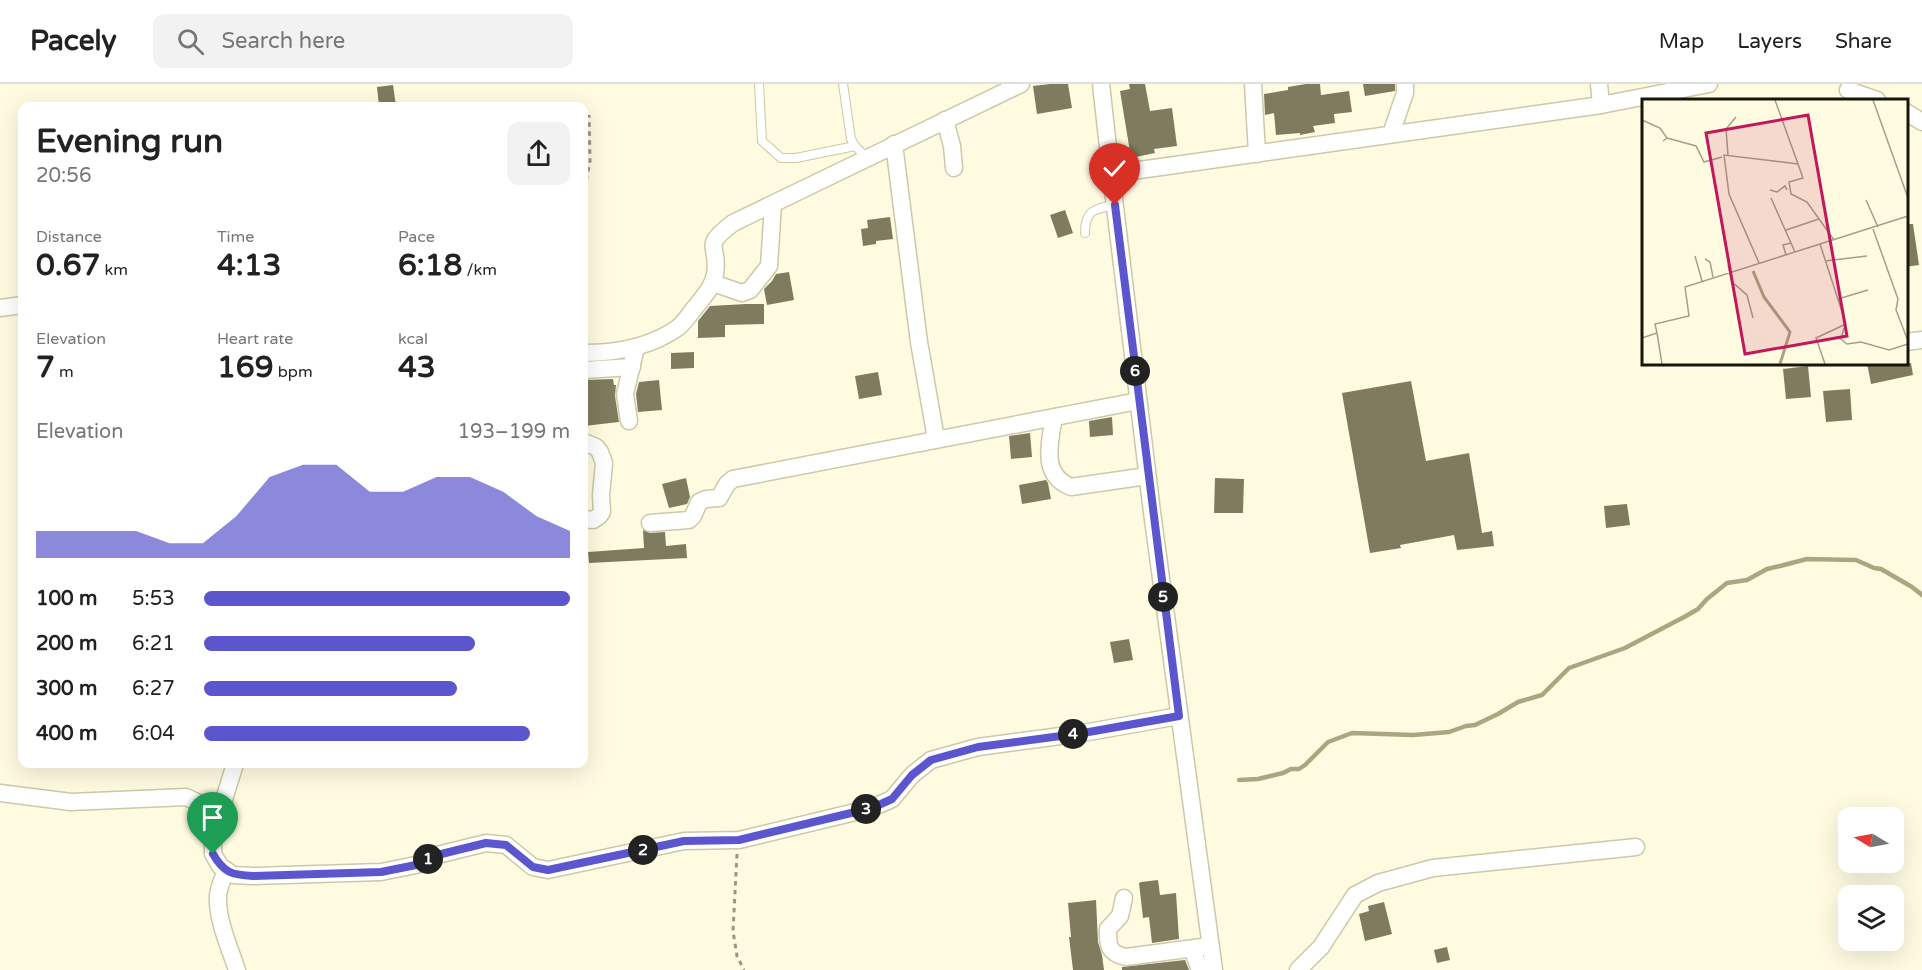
<!DOCTYPE html>
<html lang="en">
<head>
<meta charset="utf-8">
<style>
  body { margin:0; font-family:"Varela Round",sans-serif; background:#f2f2f2; color:#222; height:100vh; display:flex; flex-direction:column; font-size:22px; white-space:nowrap }
  * { box-sizing:border-box; margin:0 }
  p { font-size:20px; color:#767676 }
  .icon { flex:none; width:33px; height:33px; fill:none; stroke:currentColor; stroke-width:2; stroke-linecap:round; stroke-linejoin:round }
  .map { position:relative; flex:1; overflow:hidden }
  .sheet { position:absolute; left:18px; top:18px; width:570px; height:666px; display:flex; flex-direction:column; background:#fff; border-radius:12px; box-shadow:0 6px 24px #0002 }
  .sheet>* { flex:none }
  .needle { width:39px; rotate:280deg }
  .controls { position:absolute; left:1838px; top:723px; display:grid; gap:12px }
  .controls a { display:grid; place-items:center; width:66px; height:66px; border-radius:12px; background:#fff; box-shadow:0 6px 24px #0002; font-size:30px }
  .pin { position:absolute; display:grid; place-items:center; width:51px; height:51px; color:#fff; margin:-62px -26px; border-radius:50% 50% 50% 0; rotate:-45deg; box-shadow:0 0 6px #0007 }
  .pin .icon { rotate:45deg }
  .km { position:absolute; width:30px; height:30px; margin:-15px; border-radius:50%; background:#222; color:#fff; font-size:16px; line-height:30px; text-align:center }
  .round { display:grid; place-items:center; flex:none; width:63px; height:63px; border-radius:12px; background:#f2f2f2 }
  .head { display:flex; align-items:center; justify-content:space-between; height:102px; padding:0 18px }
  h1 { font-size:33px; font-weight:700; line-height:45px }
  .figures { display:grid; grid-template-columns:repeat(3,1fr); gap:9px; height:102px; padding:6px 18px }
  .figures div { display:grid; align-content:center }
  .figures b { font-size:30px; font-weight:700 }
  .figures small { font-size:16px; font-weight:400 }
  .figures p { font-size:16px }
  .chart { height:168px; padding:12px 18px }
  .chart p { display:flex; justify-content:space-between }
  .chart svg { width:100%; height:108px; margin-top:6px; fill:#5c56ce; opacity:.7 }
  ul { padding:0 18px; list-style:none; font-size:20px }
  li { display:grid; grid-template-columns:96px 72px 1fr; align-items:center; height:45px }
  li i { height:15px; border-radius:8px; background:#5c56ce }
  header { display:flex; align-items:center; gap:36px; box-sizing:border-box; height:84px; padding:0 30px; background:#fff; border-bottom:2px solid #e0e0e0 }
  header strong { font-size:28px }
  nav { display:flex; gap:33px; margin-inline-start:auto; font-size:21px }
  .search { width:420px; height:54px; background:#f2f2f2; display:flex; align-items:center; gap:15px; box-sizing:border-box; padding:0 21px; border-radius:12px; color:#767676; font-size:22px }
  .map>svg:first-child { display:block }
  .lines { fill:none; stroke-linecap:round; stroke-linejoin:round }
  .stream { stroke:#aca680; stroke-width:4.5 }
  .building { fill:#7f7b5e }
  .lane-casing { stroke:#ccc8a8; stroke-width:10 }
  .street-casing { stroke:#ccc8a8; stroke-width:19 }
  .path { stroke:#9a9683; stroke-width:3; stroke-dasharray:4.5 4.5; stroke-linecap:butt }
  .lane { stroke:#fff; stroke-width:8 }
  .street { stroke:#fff; stroke-width:16 }
  .route-casing { stroke:#fff; stroke-width:12 }
  .route { stroke:#5c56ce; stroke-width:8 }
  .inset-river { fill:none; stroke:#aca680; stroke-width:3 }
  .inset-road { fill:none; stroke:#a39f8b; stroke-width:1.5 }
  .view { fill:#c2185b; fill-opacity:0.15; stroke:#c2185b; stroke-width:3 }
  .inset-edge { fill:none; stroke:#18160b; stroke-width:3 }
</style>
</head>
<body>
<header>
<strong>Pacely</strong>
<div class="search"><svg class="icon" aria-label="search" viewBox="0 0 24 24"><circle cx="10" cy="10" r="6"/><path d="M15 15l6 6"/></svg>Search here</div>
<nav><a>Map</a><a>Layers</a><a>Share</a></nav>
</header>
<div class="map">
<svg width="1922" height="886" viewBox="0 0 1922 886">
  <rect width="100%" height="100%" fill="#fffbe1"/>
  <g class="lines">
    <path class="stream" d="M 1239,696 L 1258,695 L 1283,689 L 1291,685 L 1299,685 L 1305,681 L 1328,658 L 1352,649 L 1413,651 L 1449,648 L 1466,642 L 1475,641 L 1498,630 L 1518,618 L 1542,611 L 1569,584 L 1625,564 L 1686,532 L 1698,525 L 1707,515 L 1727,499 L 1747,496 L 1767,485 L 1780,482 L 1807,475 L 1856,476 L 1874,484 L 1881,485 L 1912,503 L 1922,511"/>
  </g>
  <g class="building">
    <path d="M 1050,0 L 1068,0 L 1072,24 L 1037,30 L 1033,2 Z"/>
    <path d="M 1129,0 L 1145,0 L 1150,27 L 1172,24 L 1177,62 L 1154,65 L 1155,69 L 1131,74 L 1120,7 L 1130,5 Z"/>
    <path d="M 1306,0 L 1320,0 L 1321,11 L 1349,7 L 1352,28 L 1334,30 L 1335,39 L 1313,42 L 1315,48 L 1300,51 L 1300,49 L 1276,51 L 1274,29 L 1265,31 L 1264,10 L 1288,6 L 1288,3 Z"/>
    <path d="M 1363,0 L 1395,0 L 1395,7 L 1365,12 Z"/>
    <path d="M 393,1 L 396,22 L 379,22 L 377,3 Z"/>
    <path d="M 1065,126 L 1073,149 L 1058,154 L 1050,131 Z"/>
    <path d="M 890,133 L 893,155 L 876,157 L 876,160 L 863,162 L 861,145 L 868,144 L 867,136 Z"/>
    <path d="M 1905,140 L 1913,140 L 1919,181 L 1905,183 Z"/>
    <path d="M 789,188 L 794,216 L 767,221 L 764,205 L 772,197 L 776,190 Z"/>
    <path d="M 746,220 L 764,220 L 764,240 L 725,241 L 725,253 L 698,254 L 698,237 L 710,222 Z"/>
    <path d="M 694,268 L 694,284 L 671,285 L 671,269 Z"/>
    <path d="M 1867,279 L 1911,279 L 1913,291 L 1871,300 Z"/>
    <path d="M 1808,282 L 1811,313 L 1786,315 L 1783,285 Z"/>
    <path d="M 878,288 L 882,311 L 859,315 L 855,292 Z"/>
    <path d="M 613,295 L 614,301 L 616,301 L 615,312 L 619,338 L 584,342 L 584,296 Z"/>
    <path d="M 659,296 L 662,326 L 638,328 L 636,310 L 639,298 Z"/>
    <path d="M 1411,297 L 1426,377 L 1469,369 L 1482,449 L 1492,447 L 1494,462 L 1457,466 L 1454,451 L 1400,461 L 1401,464 L 1370,469 L 1342,309 Z"/>
    <path d="M 1850,305 L 1852,336 L 1826,338 L 1823,307 Z"/>
    <path d="M 1112,333 L 1113,351 L 1090,353 L 1089,337 Z"/>
    <path d="M 1030,349 L 1032,373 L 1011,375 L 1009,352 Z"/>
    <path d="M 686,394 L 690,413 L 687,420 L 669,424 L 662,400 Z"/>
    <path d="M 1215,394 L 1244,395 L 1243,429 L 1214,429 Z"/>
    <path d="M 1046,396 L 1048,399 L 1051,415 L 1022,420 L 1019,401 Z"/>
    <path d="M 1627,420 L 1630,441 L 1606,444 L 1604,422 Z"/>
    <path d="M 643,446 L 650,449 L 665,448 L 666,462 L 686,460 L 687,474 L 589,479 L 588,468 L 644,464 Z"/>
    <path d="M 1129,555 L 1133,576 L 1114,579 L 1110,558 Z"/>
    <path d="M 1158,796 L 1160,811 L 1176,809 L 1179,855 L 1152,859 L 1149,833 L 1143,834 L 1139,799 L 1141,798 Z"/>
    <path d="M 1096,816 L 1098,858 L 1102,871 L 1104,886 L 1073,886 L 1069,853 L 1071,853 L 1068,819 Z"/>
    <path d="M 1384,818 L 1392,850 L 1365,857 L 1359,830 L 1369,827 L 1368,822 Z"/>
    <path d="M 1447,863 L 1450,876 L 1437,879 L 1434,866 Z"/>
    <path d="M 1185,876 L 1189,886 L 1122,886 L 1122,883 Z"/>
  </g>
  <g class="lines">
    <g class="lane-casing">
      <g id="lane">
        <path d="M 759,0 L 762,57 L 781,74 L 796,74 L 855,62"/>
        <path d="M 843,0 L 851,55 L 855,62 L 867,74"/>
        <path d="M 1085,149 C 1085,126 1094,125 1115,121"/>
      </g>
    </g>
    <g class="street-casing">
      <g id="street">
        <path d="M 1101,0 L 1111,90 L 1601,21 L 1709,0"/>
        <path d="M 1253,0 L 1257,70"/>
        <path d="M 1599,0 L 1601,21"/>
        <path d="M 1848,6 L 1877,16"/>
        <path d="M 1906,28 L 1922,38"/>
        <path d="M 945,36 L 952,62 L 954,84"/>
        <path d="M 1391,50 L 1405,9 L 1405,0"/>
        <path d="M 894,60 L 919,258 L 936,355"/>
        <path d="M 1111,90 L 1152,428 L 1214,886"/>
        <path d="M 713,199 L 742,209 L 750,206 L 769,182 L 773,120"/>
        <path d="M 0,224 L 22,221"/>
        <path d="M 1906,258 L 1922,256"/>
        <path d="M 584,269 C 615,269 648,264 676,245 C 684,240 690,229 697,221 C 704,212 713,203 715,190 C 720,160 700,164 733,139 L 1021,0"/>
        <path d="M 584,286 L 632,283"/>
        <path d="M 1054,333 C 1050,358 1040,391 1071,403 L 1147,392"/>
        <path d="M 629,337 L 625,310 L 636,263"/>
        <path d="M 584,358 L 596,363 L 600,368 L 604,379 L 601,411 L 602,428 L 599,432 L 593,436 L 584,435"/>
        <path d="M 650,439 L 689,436 L 693,432 L 699,418 L 706,415 L 719,414 L 727,400 L 733,395 L 1138,317"/>
        <path d="M 235,680 L 213,751 L 213,770 L 220,782 L 233,791 L 253,792 L 381,788 L 416,781 L 433,772 L 486,759 L 506,761 L 533,783 L 548,786 L 684,757 L 739,756 L 872,724 L 892,715 L 912,691 L 931,676 L 978,663 L 1083,649 L 1179,632"/>
        <path d="M 0,709 L 71,718 L 186,713 L 203,721 L 218,735"/>
        <path d="M 226,786 C 223,795 218,804 218,813 C 217,836 230,865 237,886"/>
        <path d="M 1124,814 L 1120,832 L 1108,845 C 1108,862 1108,869 1126,873 L 1210,862"/>
        <path d="M 1192,865 L 1200,886"/>
        <path d="M 1298,886 L 1321,863 L 1355,811 L 1378,799 L 1433,784 L 1636,763"/>
      </g>
    </g>
    <g class="path">
      <path d="M 584,105 L 585,103 L 590,77 L 589,31"/>
      <path d="M 737,770 L 733,847 L 737,872 L 744,886"/>
    </g>
    <use href="#lane" class="lane"/>
    <use href="#street" class="street"/>
  </g>
  <g class="lines">
    <g class="route-casing">
      <path id="route" d="M 213,770 C 224,789 232,791 253,792 L 381,788 L 416,781 L 433,772 L 486,759 L 506,761 L 533,783 L 548,786 L 684,757 L 739,756 L 872,724 L 892,715 L 912,691 L 931,676 L 978,663 L 1083,649 L 1179,632 L 1115,121"/>
    </g>
    <use href="#route" class="route"/>
  </g>
  <g transform="translate(1642 15)">
    <rect width="266" height="266" fill="#fffbe1"/>
    <path class="inset-river" d="M 111,172 L 122,198 L 148,233 L 138,265"/>
    <path class="inset-road" d="M 133,1 L 156,65M 231,1 L 266,99M 0,21 L 18,29 L 25,39 L 21,42M 25,39 L 54,47 L 62,63 L 80,58M 86,56 L 84,30 L 94,18M 128,91 L 135,93 L 143,87 L 145,91M 129,99 L 153,153M 224,101 L 236,128M 231,130 L 256,200 L 254,211 L 266,242M 144,131 L 177,120M 144,156 L 141,146 L 149,144M 53,157 L 60,182M 63,160 L 68,163 L 71,178M 183,162 L 225,157M 117,164 L 87,95 L 82,56 L 156,65 L 161,79 L 147,83 L 149,95 L 165,103 L 192,141M 86,166 L 90,183 L 105,196 L 111,219M 196,200 L 226,191M 202,229 L 199,240 L 205,245 L 219,243 L 247,251 L 266,245M 15,234 L 20,265M 0,239 L 15,234 L 13,225 L 47,217 L 43,188 L 178,145M 183,265 L 174,239 L 204,225 L 178,145 L 266,117"/>
    <path class="view" d="M 166,16 L 205,237 L 103,255 L 64,34 Z"/>
    <rect width="266" height="266" class="inset-edge"/>
  </g>
</svg>
<div class="controls">
<a><svg class="needle" viewBox="-14 -14 28 28"><path d="M0-13l5 13h-10z" fill="#e53935"/><path d="M0 13l5-13h-10z" fill="#767676"/></svg></a>
<a><svg class="icon" aria-label="layers" viewBox="0 0 24 24"><path d="M12 4l9 5-9 5-9-5zM3 14l9 5 9-5"/></svg></a>
</div>
<div class="pin" style="left:213px;top:770px;background:#1e9e55"><svg class="icon" aria-label="arrive" viewBox="0 0 24 24"><path d="M6 21V4h12l-3 4 3 4H6"/></svg></div>
<div class="pin" style="left:1115px;top:121px;background:#d93025"><svg class="icon" aria-label="check" viewBox="0 0 24 24"><path d="M5 12l5 5 9-10"/></svg></div>
<b class="km" style="left:428px;top:775px">1</b>
<b class="km" style="left:643px;top:766px">2</b>
<b class="km" style="left:866px;top:725px">3</b>
<b class="km" style="left:1073px;top:650px">4</b>
<b class="km" style="left:1163px;top:513px">5</b>
<b class="km" style="left:1135px;top:287px">6</b>
<section class="sheet">
<div class="head"><div><h1>Evening run</h1><p>20:56</p></div><a class="round"><svg class="icon" aria-label="share" viewBox="0 0 24 24"><path d="M12 15V3M7 8l5-5 5 5M5 13v7h14v-7"/></svg></a></div>
<div class="figures">
<div><p>Distance</p><b>0.67<small> km</small></b></div>
<div><p>Time</p><b>4:13</b></div>
<div><p>Pace</p><b>6:18<small> /km</small></b></div>
</div>
<div class="figures">
<div><p>Elevation</p><b>7<small> m</small></b></div>
<div><p>Heart rate</p><b>169<small> bpm</small></b></div>
<div><p>kcal</p><b>43</b></div>
</div>
<div class="chart"><p><span>Elevation</span>193–199 m</p>
<svg viewBox="0 0 160 44" preserveAspectRatio="none"><path d="M0 44V33L10 33L20 33L30 33L40 38L50 38L60 27L70 11L80 6L90 6L100 17L110 17L120 11L130 11L140 17L150 27L160 33V44z"/></svg>
</div>
<ul>
<li><b>100 m</b>5:53<i style="width:100%"></i></li>
<li><b>200 m</b>6:21<i style="width:74%"></i></li>
<li><b>300 m</b>6:27<i style="width:69%"></i></li>
<li><b>400 m</b>6:04<i style="width:89%"></i></li>
</ul>
</section>
</div>
</body>
</html>
